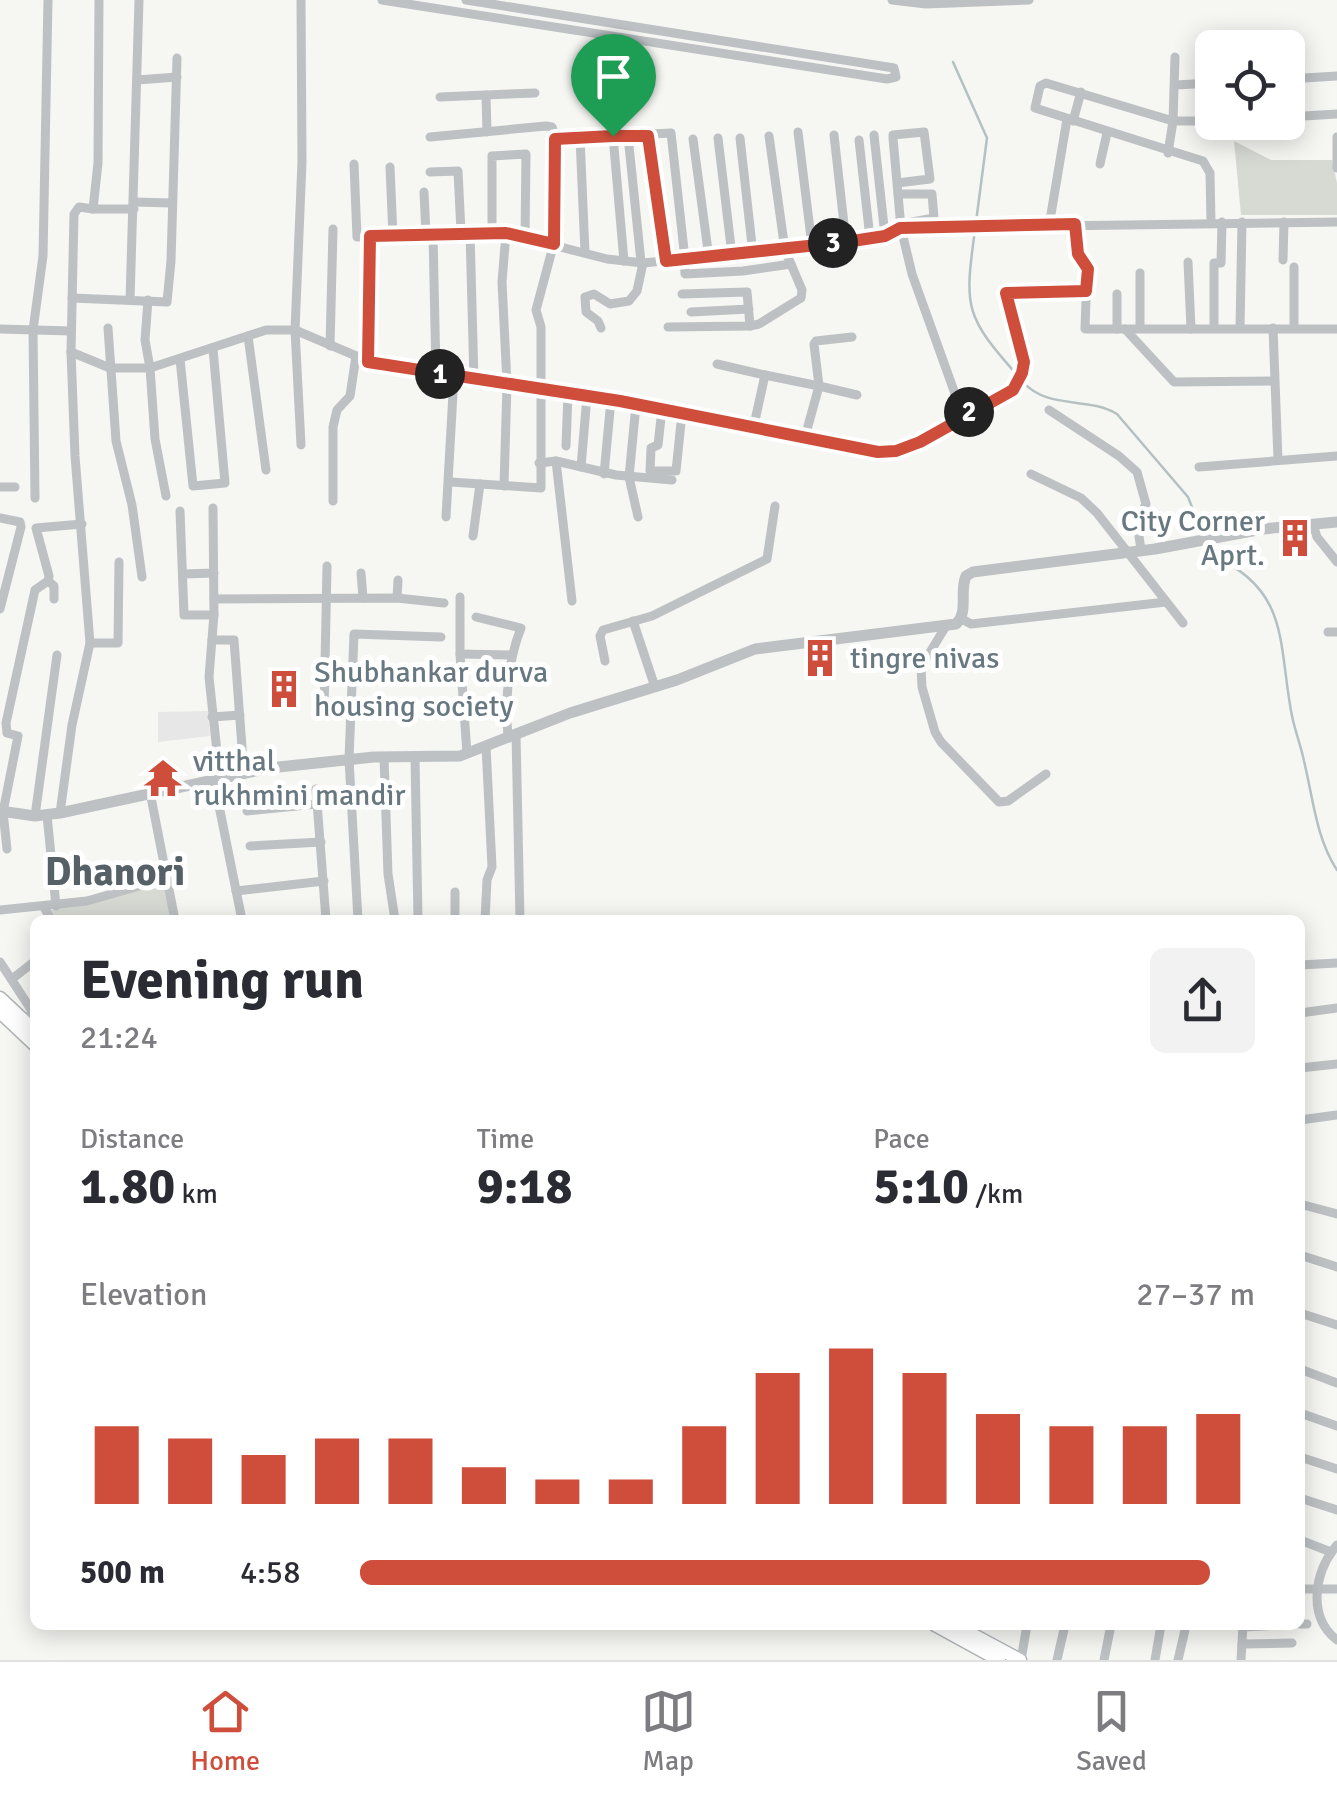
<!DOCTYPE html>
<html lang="en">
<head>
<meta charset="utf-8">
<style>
  body { margin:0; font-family:Signika,sans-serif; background:#f2f2f3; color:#2b2b33; height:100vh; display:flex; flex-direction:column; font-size:38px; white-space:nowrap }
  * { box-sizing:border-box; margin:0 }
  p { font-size:32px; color:#7c7c81 }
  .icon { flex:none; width:55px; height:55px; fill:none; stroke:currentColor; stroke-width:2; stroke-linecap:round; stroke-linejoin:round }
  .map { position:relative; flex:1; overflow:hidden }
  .panel { position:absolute; left:30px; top:915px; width:1275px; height:715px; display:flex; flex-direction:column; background:#fff; border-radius:15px; box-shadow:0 5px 25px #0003 }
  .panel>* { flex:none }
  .buttons { position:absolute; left:1195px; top:30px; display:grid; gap:20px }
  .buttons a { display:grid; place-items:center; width:110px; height:110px; border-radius:15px; background:#fff; box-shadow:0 5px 25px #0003; font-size:50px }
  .pin { position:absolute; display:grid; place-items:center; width:85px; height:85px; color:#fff; margin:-102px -42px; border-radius:50% 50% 50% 0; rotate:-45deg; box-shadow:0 0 10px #0007 }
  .pin .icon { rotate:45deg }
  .km { position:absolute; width:50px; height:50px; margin:-25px; border-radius:50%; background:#222; color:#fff; font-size:28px; line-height:50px; text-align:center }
  .round { display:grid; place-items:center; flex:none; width:105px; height:105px; border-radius:15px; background:#f2f2f3 }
  .headline { display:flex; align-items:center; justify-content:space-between; height:170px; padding:0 50px }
  h1 { font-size:55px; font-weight:700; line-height:75px }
  .figures { display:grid; grid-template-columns:repeat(3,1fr); gap:15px; height:170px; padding:10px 50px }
  .figures div { display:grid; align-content:center }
  .figures b { font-size:50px; font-weight:700 }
  .figures small { font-size:28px; font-weight:400 }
  .figures p { font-size:28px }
  .chart { height:280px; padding:20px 50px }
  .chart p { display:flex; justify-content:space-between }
  .chart svg { width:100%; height:180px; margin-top:10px; stroke:#ce4e3b; stroke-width:6 }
  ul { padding:0 50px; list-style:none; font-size:32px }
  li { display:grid; grid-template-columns:160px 120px 1fr; align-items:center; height:75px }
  li i { height:25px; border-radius:12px; background:#ce4e3b }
  .dock { display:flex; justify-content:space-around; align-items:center; height:140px; border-top:2px solid #e1e1e2; background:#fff; font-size:28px; color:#7c7c81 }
  .dock a { display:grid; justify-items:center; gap:5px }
  .dock .on { color:#ce4e3b }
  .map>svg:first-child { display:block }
  .built { fill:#e6e7e6 }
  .green { fill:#d6dad3 }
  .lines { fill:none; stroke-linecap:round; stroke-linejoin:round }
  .stream { stroke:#b4c1c3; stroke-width:2.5 }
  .secondary-casing { stroke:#b0b5b8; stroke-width:15 }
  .minor { stroke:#bdc1c4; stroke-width:9 }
  .tertiary { stroke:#bdc1c4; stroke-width:11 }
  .secondary { stroke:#fff; stroke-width:12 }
  .route-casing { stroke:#fff; stroke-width:20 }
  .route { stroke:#ce4e3b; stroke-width:12 }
  .labels { text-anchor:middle; stroke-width:10; stroke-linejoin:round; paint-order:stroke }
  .poi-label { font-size:30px; fill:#687880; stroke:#fff; text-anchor:start }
  .district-label { font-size:40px; font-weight:bold; fill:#556166; stroke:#fff }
</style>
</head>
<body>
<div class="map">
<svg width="1337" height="1660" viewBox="0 0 1337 1660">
  <rect width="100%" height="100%" fill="#f6f6f3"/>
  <path class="built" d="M 208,711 L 210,736 L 158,742 L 158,712 Z"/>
  <g class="green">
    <path d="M 1234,141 L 1271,160 L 1332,160 L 1337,183 L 1337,215 L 1241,215 Z"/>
    <path d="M 164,882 L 172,920 L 54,920 L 48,911 Z"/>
  </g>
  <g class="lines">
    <g class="stream">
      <path d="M 953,62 L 987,138 L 976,222"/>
      <path d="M 975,230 C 964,309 965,316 1018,376"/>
      <path d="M 1023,382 C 1048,410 1087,396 1117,414 L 1188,497 L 1203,535"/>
      <path d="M 1206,542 L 1213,556 C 1291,590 1278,646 1292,716 C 1295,731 1301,746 1304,761 C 1313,798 1316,838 1337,870"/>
    </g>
    <g class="secondary-casing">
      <g id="secondary">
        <path d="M 0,998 L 35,1031"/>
        <path d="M 0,1012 L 35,1045"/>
        <path d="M 935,1625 L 999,1660"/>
        <path d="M 955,1625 L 1020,1660"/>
      </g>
    </g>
    <g class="minor">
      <path d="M 382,0 L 887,79 L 896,77 L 894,68 L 466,0"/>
      <path d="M 892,0 L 926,4 L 1029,0"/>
      <path d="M 1288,79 L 1337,76"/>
      <path d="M 137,80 L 177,77"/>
      <path d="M 1175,85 L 1212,83"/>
      <path d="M 486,95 L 535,93"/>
      <path d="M 440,97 L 486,95 L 487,132"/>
      <path d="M 1288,117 L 1337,114"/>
      <path d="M 1073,121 L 1081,92"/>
      <path d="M 798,132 L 812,246"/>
      <path d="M 834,135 L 846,242"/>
      <path d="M 874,135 L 885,236"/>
      <path d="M 613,136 L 624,261"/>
      <path d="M 628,136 L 641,262"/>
      <path d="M 648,136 L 667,261"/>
      <path d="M 430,137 L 546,126 L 552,127 L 555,135 L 555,239 L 536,310 L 541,327 L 541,488 L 451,482"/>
      <path d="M 580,137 L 585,253"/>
      <path d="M 1337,137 L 1337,168"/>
      <path d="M 718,138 L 732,255"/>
      <path d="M 740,138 L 753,254"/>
      <path d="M 555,139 L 671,133 L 685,259"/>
      <path d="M 693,139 L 709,258"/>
      <path d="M 859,140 L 870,238"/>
      <path d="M 1168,153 L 1173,121 L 1175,57"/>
      <path d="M 354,164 L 357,237 L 506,233 L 607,259 L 643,263 L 812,246 L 885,236 L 901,228 L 1337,222"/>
      <path d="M 1100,164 L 1107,133"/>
      <path d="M 390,167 L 393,236"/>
      <path d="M 430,172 L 458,171 L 461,232"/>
      <path d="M 897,183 L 930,179 L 924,132 L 893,135 L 893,138 L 901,228 L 912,274 L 963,416"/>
      <path d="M 424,192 L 426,234"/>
      <path d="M 898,194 L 932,194 L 934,218 L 912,222"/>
      <path d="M 134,202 L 172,203"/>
      <path d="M 93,209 L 134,209"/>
      <path d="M 1211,222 L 1210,173 L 1203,161 L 1035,108 L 1040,86 L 1046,83 L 1173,121 L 1212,121"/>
      <path d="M 1075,224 L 1077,254 L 1087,269 L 1085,329 L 1337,329"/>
      <path d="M 1049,226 L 1067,119"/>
      <path d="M 470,232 L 474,380"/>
      <path d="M 492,232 L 492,156 L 526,154 L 525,238"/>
      <path d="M 433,234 L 436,373"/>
      <path d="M 684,260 L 685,274 L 743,271 L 791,264"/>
      <path d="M 1283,260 L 1284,222"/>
      <path d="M 1188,262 L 1191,329"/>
      <path d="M 1140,273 L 1140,328"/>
      <path d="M 682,294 L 747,292 L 750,326"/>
      <path d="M 1117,294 L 1117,329"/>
      <path d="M 72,298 L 167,302 L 171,261 L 177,58"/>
      <path d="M 130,300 L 139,0"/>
      <path d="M 148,300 L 145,340 L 150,368 L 155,439 L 166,496"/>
      <path d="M 691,312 L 749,309"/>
      <path d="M 668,327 L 750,326 L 759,324 L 801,298 L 802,290 L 785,250 L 769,136"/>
      <path d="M 108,328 L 116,441 L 132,505 L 142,577"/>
      <path d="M 601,328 L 598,321 L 586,312 L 585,297 L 594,294 L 610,304 L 629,301 L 637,291 L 643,263"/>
      <path d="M 1214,328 L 1214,263 L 1221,263 L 1222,222"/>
      <path d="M 1240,328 L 1242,222"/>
      <path d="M 1273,328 L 1278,460"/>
      <path d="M 1294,328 L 1294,267"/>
      <path d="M 0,329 L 71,331"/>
      <path d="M 1125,329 L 1174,382 L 1274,381"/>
      <path d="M 248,336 L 266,470"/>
      <path d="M 852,337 L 816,341 L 814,344 L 819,386 L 857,395"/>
      <path d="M 330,346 L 333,229"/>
      <path d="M 71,352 L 110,368 L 150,368 L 266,330 L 295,330 L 368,361 L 621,401 L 878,452 L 896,451 L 920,442 L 1013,390 L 1023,373 L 1024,361 L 1007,293 L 1086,291"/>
      <path d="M 180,359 L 193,486 L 225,483 L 213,349"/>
      <path d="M 368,361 L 370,237"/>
      <path d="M 717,364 L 765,375 L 754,425"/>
      <path d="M 765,375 L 819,386 L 805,437"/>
      <path d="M 636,405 L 629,477 L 638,517"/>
      <path d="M 662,409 L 658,445 L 651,448 L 650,471 L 676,471 L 682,413"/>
      <path d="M 1049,410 L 1119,456 L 1137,472 L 1146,504 L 1137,522 L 1141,550"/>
      <path d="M 301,445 L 295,330 L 302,162 L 301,0"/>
      <path d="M 566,446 L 568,393"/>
      <path d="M 556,461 L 572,601"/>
      <path d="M 539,463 L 556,461 L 616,475 L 672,480"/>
      <path d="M 581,467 L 587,396"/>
      <path d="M 1199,467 L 1337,456"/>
      <path d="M 604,474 L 611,400"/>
      <path d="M 1031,474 L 1081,498 L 1097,513 L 1183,623"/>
      <path d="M 504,486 L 507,384 L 502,282 L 506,233"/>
      <path d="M 0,487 L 15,487"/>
      <path d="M 35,498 L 33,330 L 43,256 L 48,0"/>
      <path d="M 333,501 L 333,427 L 337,410 L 350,396 L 356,356"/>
      <path d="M 213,508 L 214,614 L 209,677 L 220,780"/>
      <path d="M 180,511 L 184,615 L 214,615"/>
      <path d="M 446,517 L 454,376"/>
      <path d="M 0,518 L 20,522 L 21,527 L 0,609"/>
      <path d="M 1313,524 L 1317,537 L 1337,562"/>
      <path d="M 473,536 L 480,484"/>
      <path d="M 327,566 L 324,713 L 350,709"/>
      <path d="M 361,573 L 363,598"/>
      <path d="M 183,574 L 214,573"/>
      <path d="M 48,581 L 54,586 L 54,599"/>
      <path d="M 460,597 L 460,654 L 467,754"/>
      <path d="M 397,598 L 398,580"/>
      <path d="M 214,599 L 397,598 L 444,603"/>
      <path d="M 476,617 L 521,628 C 507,663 505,700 508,738"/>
      <path d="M 962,619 L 971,624 L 1166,602"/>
      <path d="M 633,621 L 655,687"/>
      <path d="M 946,626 L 921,667 L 922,687 L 935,732 L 941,742 L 999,802 L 1008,801 L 1046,774"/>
      <path d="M 1328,632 L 1337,632"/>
      <path d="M 212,640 L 234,640 L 244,774"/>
      <path d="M 90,643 L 118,643 L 119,562"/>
      <path d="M 460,654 L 511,655"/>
      <path d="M 605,661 L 600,636 L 603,630 L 652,616 L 767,559 L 775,506"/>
      <path d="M 350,682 L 443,679"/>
      <path d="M 464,705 L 506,704"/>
      <path d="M 212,717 L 240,715"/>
      <path d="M 516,734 L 520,920"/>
      <path d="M 384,757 L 388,874 L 395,920"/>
      <path d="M 415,757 L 418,920"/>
      <path d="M 214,781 L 242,920"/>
      <path d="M 316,789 L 326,920"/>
      <path d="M 150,792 L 175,920"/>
      <path d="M 247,811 L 317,804"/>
      <path d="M 60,813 L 72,725 L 90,643 L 75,456 L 71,352 L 74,214 L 79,207 L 93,209 L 98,163 L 99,0"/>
      <path d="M 47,815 L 56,906"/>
      <path d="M 35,816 L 57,655"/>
      <path d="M 250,846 L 321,842"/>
      <path d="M 7,849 L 3,812 L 18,736 L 7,733 L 6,723 L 35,590 L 48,581 L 49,576 L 36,528 L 82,524"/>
      <path d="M 236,891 L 324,881"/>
      <path d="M 44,907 L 51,920"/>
      <path d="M 0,910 L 87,901 L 167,878"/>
      <path d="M 358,920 L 349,759 L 354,634 L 441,637"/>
      <path d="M 455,920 L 455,892"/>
      <path d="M 485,920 L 487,880 L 492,867 L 486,746"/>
      <path d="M 0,962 L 32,1011 L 26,1023"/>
      <path d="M 1300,965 L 1337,963"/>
      <path d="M 12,979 L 35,961"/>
      <path d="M 1300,1013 L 1337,1008"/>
      <path d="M 1300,1068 L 1337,1064"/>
      <path d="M 1300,1120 L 1337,1115"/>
      <path d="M 1300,1204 L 1337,1214"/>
      <path d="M 1300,1255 L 1337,1267"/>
      <path d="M 1300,1313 L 1337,1325"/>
      <path d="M 1300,1369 L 1337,1383"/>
      <path d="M 1300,1413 L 1337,1426"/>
      <path d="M 1300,1457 L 1337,1469"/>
      <path d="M 1300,1498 L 1337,1510"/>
      <path d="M 1300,1540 L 1331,1552"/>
      <path d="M 1337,1545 C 1314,1572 1307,1617 1337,1640"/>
      <path d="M 1300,1589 L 1337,1589"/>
      <path d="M 1300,1624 L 1307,1624"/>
      <path d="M 1243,1627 L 1280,1625"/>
      <path d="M 1242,1644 L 1292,1643"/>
      <path d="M 1021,1660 L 1027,1625"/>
      <path d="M 1057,1660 L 1065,1625"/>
      <path d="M 1104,1660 L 1111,1625"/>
      <path d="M 1155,1660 L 1161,1625"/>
      <path d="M 1178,1660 L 1185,1630"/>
      <path d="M 1241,1660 L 1243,1625"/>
    </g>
    <path class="tertiary" d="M 0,811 L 35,816 L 60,813 L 269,768 L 374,757 L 460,756 L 570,713 L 677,680 L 755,649 L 956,624 C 969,612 959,592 966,576 L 973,572 L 1155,549 L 1263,529 L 1337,522"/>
    <use href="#secondary" class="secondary"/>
  </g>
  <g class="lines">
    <g class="route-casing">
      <path id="route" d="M 613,136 L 648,136 L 666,261 L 846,242 L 885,236 L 900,228 L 1075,224 L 1078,254 L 1088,269 L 1086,291 L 1006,293 L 1024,362 L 1022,373 L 1013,390 L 920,442 L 896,451 L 878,452 L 620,401 L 368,362 L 370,236 L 506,233 L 554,244 L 555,139 Z"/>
    </g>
    <use href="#route" class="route"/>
  </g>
  <defs>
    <g id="building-bare" transform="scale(3)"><path d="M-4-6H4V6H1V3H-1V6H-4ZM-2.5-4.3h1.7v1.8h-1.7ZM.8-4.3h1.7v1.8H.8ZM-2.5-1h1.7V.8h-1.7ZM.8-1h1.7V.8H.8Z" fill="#ce4e3b" stroke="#fff" stroke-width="2.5" paint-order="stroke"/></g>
    <g id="temple-bare" transform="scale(3)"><path d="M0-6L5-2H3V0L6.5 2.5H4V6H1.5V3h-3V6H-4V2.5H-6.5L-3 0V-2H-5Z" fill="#ce4e3b" stroke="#fff" stroke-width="2.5" paint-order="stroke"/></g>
  </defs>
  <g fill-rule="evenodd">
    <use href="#building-bare" x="1295" y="538"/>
    <use href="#building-bare" x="820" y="658"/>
    <use href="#building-bare" x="284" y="689"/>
    <use href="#temple-bare" x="163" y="778"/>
  </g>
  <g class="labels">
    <g class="poi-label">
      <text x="1265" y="531" text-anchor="end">City Corner<tspan x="1265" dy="34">Aprt.</tspan></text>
      <text x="850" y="668">tingre nivas</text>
      <text x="314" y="682">Shubhankar durva<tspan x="314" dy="34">housing society</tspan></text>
      <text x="193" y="771">vitthal<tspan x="193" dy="34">rukhmini mandir</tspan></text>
    </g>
    <g class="district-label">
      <text x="115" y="885">Dhanori</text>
    </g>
  </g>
</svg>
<div class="buttons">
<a><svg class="icon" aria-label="locate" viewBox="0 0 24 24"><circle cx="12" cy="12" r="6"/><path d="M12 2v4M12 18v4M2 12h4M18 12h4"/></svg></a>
</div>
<div class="pin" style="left:613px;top:136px;background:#1e9e55"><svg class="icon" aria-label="arrive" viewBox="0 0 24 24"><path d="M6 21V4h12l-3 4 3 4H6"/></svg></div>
<b class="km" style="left:440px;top:374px">1</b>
<b class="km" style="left:969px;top:412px">2</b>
<b class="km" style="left:833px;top:243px">3</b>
<section class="panel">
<div class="headline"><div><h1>Evening run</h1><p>21:24</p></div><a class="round"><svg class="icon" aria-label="share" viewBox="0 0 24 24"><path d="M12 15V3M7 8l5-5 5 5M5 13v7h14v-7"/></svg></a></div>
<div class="figures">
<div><p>Distance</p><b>1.80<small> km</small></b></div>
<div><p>Time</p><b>9:18</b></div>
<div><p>Pace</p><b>5:10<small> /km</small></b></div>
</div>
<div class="chart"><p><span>Elevation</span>27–37 m</p>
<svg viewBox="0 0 160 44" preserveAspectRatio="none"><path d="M5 44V25M15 44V28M25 44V32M35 44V28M45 44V28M55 44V35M65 44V38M75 44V38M85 44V25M95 44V12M105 44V6M115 44V12M125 44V22M135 44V25M145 44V25M155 44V22"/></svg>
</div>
<ul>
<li><b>500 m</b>4:58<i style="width:95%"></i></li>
</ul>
</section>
</div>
<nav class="dock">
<a class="on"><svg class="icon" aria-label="home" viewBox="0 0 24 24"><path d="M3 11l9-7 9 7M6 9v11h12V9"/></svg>Home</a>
<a><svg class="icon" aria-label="map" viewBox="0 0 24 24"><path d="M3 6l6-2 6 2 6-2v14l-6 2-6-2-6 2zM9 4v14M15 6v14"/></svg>Map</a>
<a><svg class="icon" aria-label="saved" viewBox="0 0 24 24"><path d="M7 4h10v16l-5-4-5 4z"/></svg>Saved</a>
</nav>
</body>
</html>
